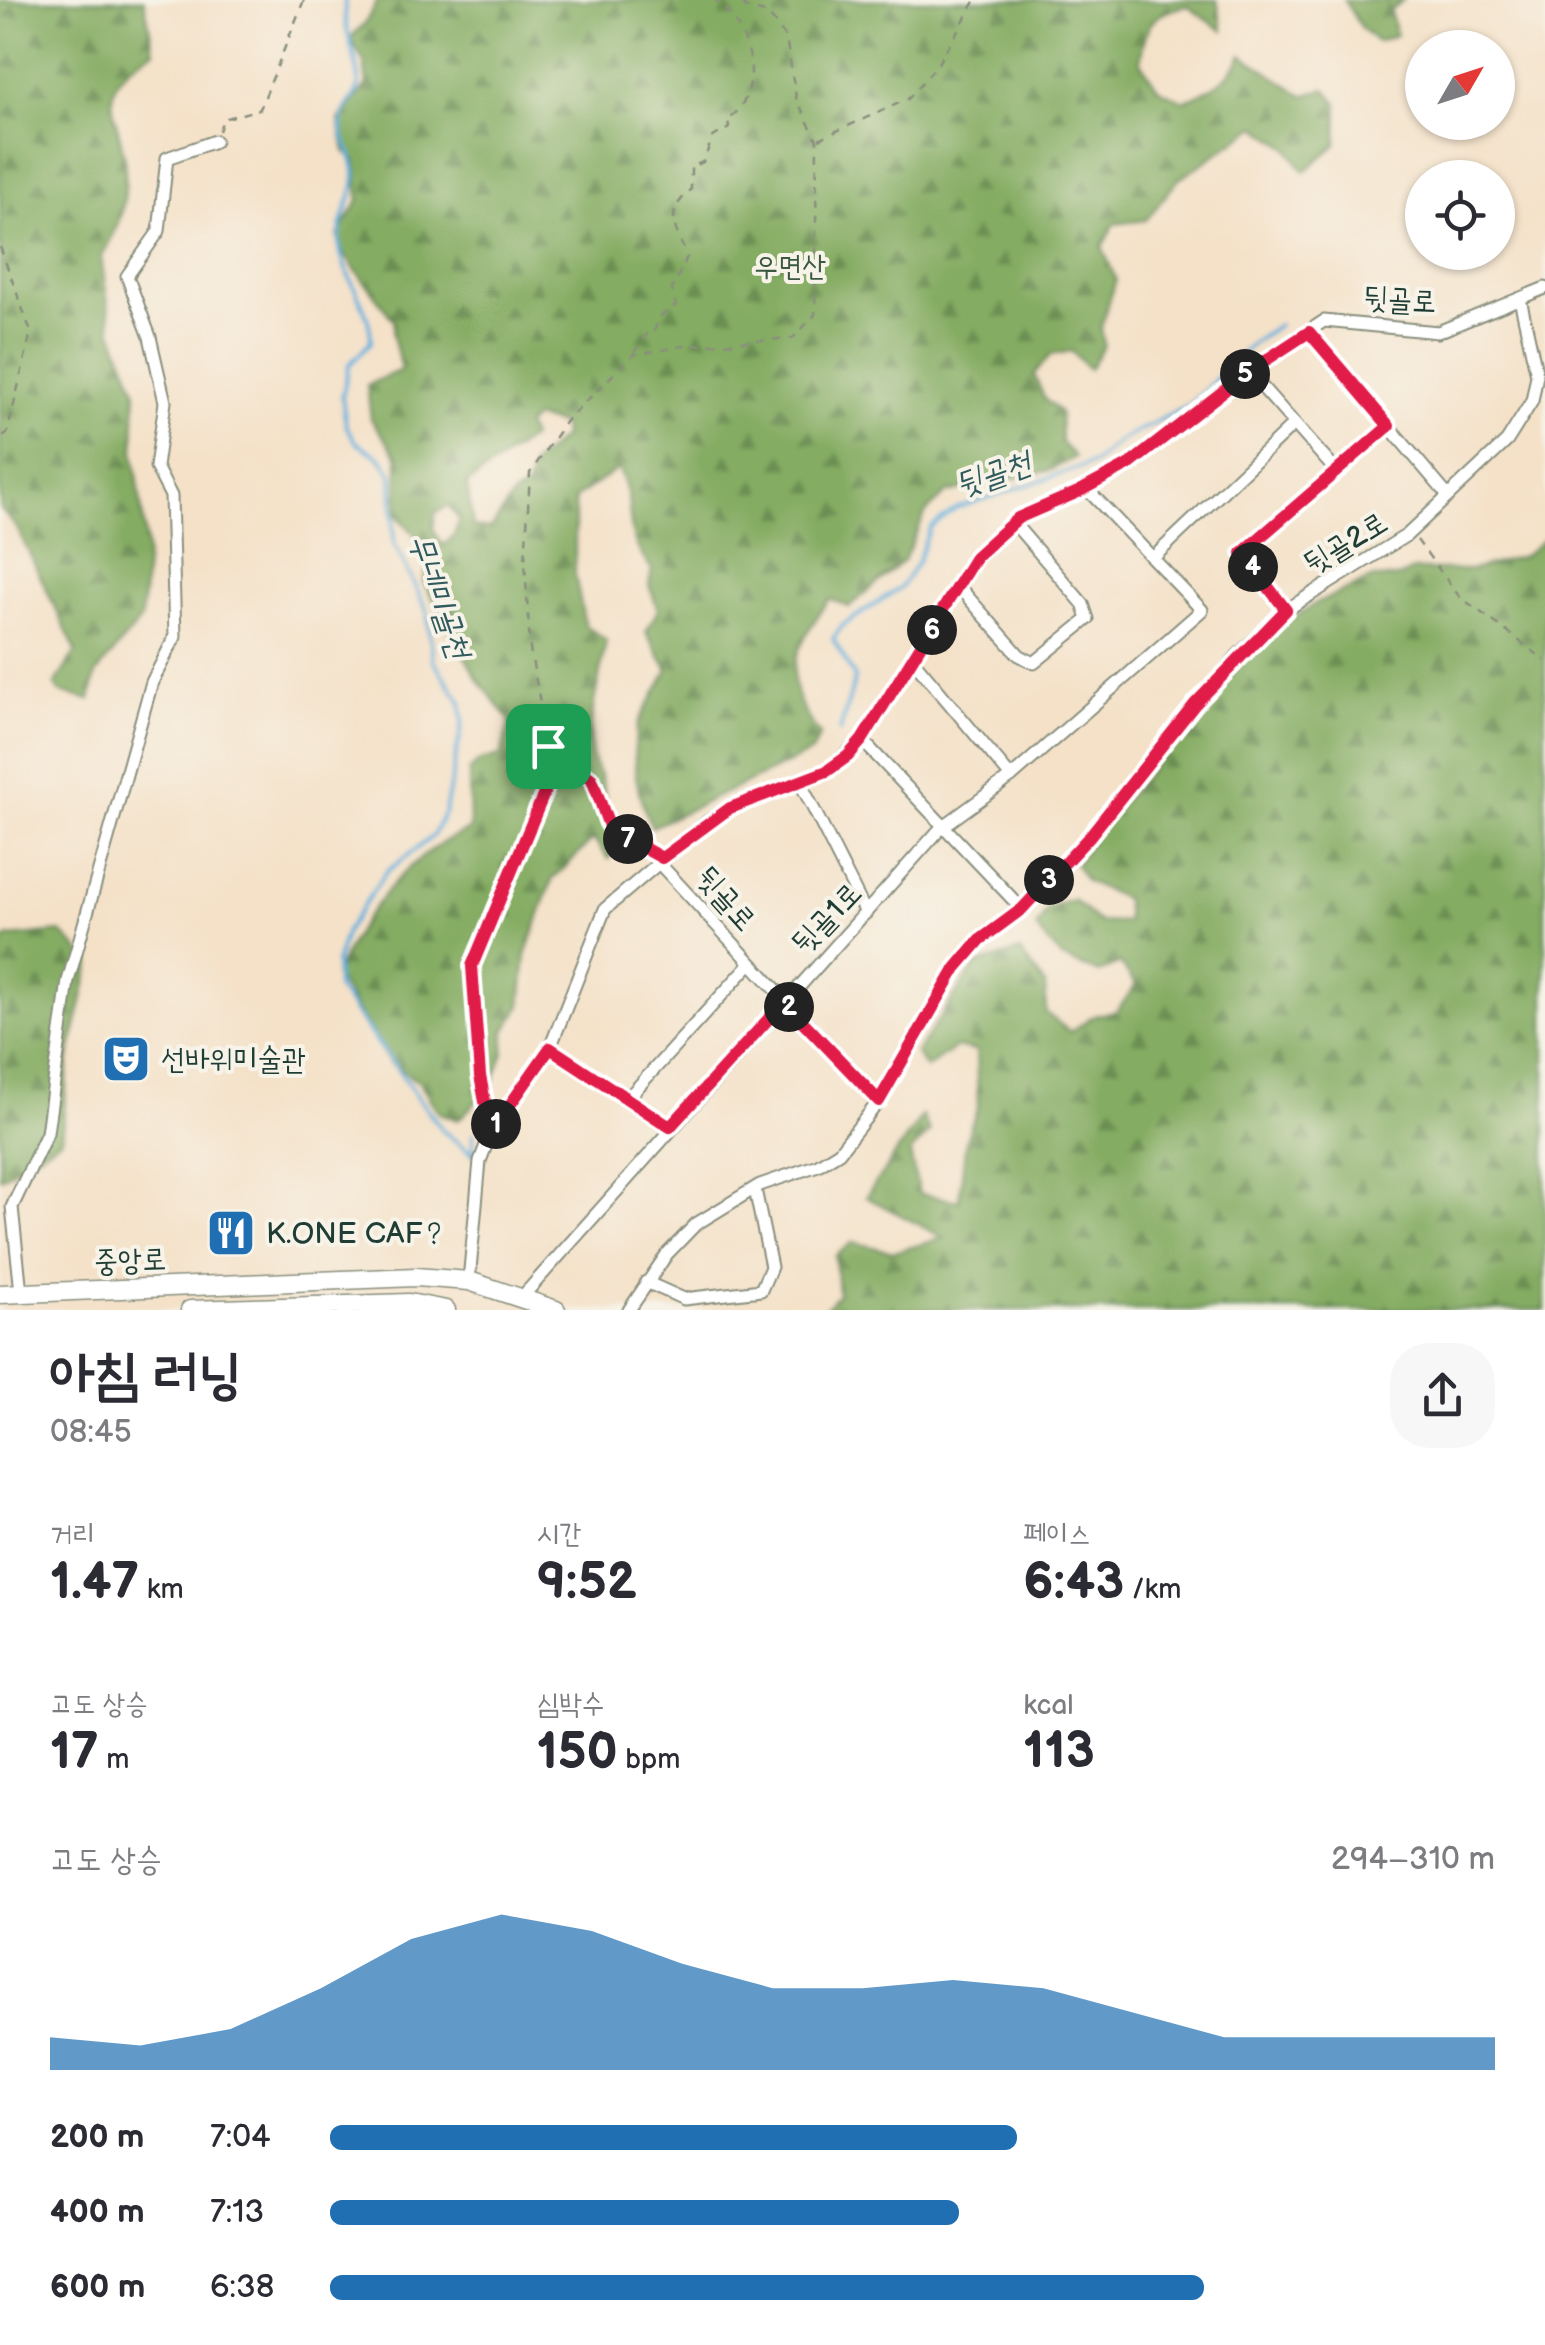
<!DOCTYPE html>
<html lang="ko">
<head>
<meta charset="utf-8">
<style>
  body { margin:0; font-family:"Balsamiq Sans","Poor Story",sans-serif; background:#f7f7f7; color:#2b2b33; height:100vh; display:flex; flex-direction:column; font-size:38px; white-space:nowrap }
  * { box-sizing:border-box; margin:0 }
  p { font-size:32px; color:#7c7c81 }
  .icon { flex:none; width:55px; height:55px; fill:none; stroke:currentColor; stroke-width:2; stroke-linecap:round; stroke-linejoin:round }
  .map { position:relative; height:1310px; overflow:hidden }
  .details { display:flex; flex-direction:column; background:#fff; flex:1 }
  .details>* { flex:none }
  .needle { width:65px; rotate:51deg }
  .tools { position:absolute; left:1405px; top:30px; display:grid; gap:20px }
  .tools a { display:grid; place-items:center; width:110px; height:110px; border-radius:50%; background:#fff; box-shadow:0 2px 8px #0004; font-size:50px }
  .pin { position:absolute; display:grid; place-items:center; width:85px; height:85px; color:#fff; margin:-42px; border-radius:20px; box-shadow:0 5px 15px #0006 }
  .km { position:absolute; width:50px; height:50px; margin:-25px; border-radius:50%; background:#222; color:#fff; font-size:28px; line-height:50px; text-align:center }
  .round { display:grid; place-items:center; flex:none; width:105px; height:105px; border-radius:40px; background:#f7f7f7 }
  .head { display:flex; align-items:center; justify-content:space-between; height:170px; padding:0 50px }
  h1 { font-size:55px; font-weight:800; line-height:75px }
  .stats { display:grid; grid-template-columns:repeat(3,1fr); gap:15px; height:170px; padding:10px 50px }
  .stats div { display:grid; align-content:center }
  .stats b { font-size:50px; font-weight:800 }
  .stats small { font-size:28px; font-weight:400 }
  .stats p { font-size:28px }
  .chart { height:280px; padding:20px 50px }
  .chart p { display:flex; justify-content:space-between }
  .chart svg { width:100%; height:180px; margin-top:10px; fill:#1f6fb2; opacity:.7 }
  ul { padding:0 50px; list-style:none; font-size:32px }
  li { display:grid; grid-template-columns:160px 120px 1fr; align-items:center; height:75px }
  li i { height:25px; border-radius:12px; background:#1f6fb2 }
  .map>svg:first-child { display:block }
  .forest { fill:url(#forest-firs); stroke:#52744b; stroke-width:2.5; fill-rule:evenodd }
  .lines { fill:none; stroke-linecap:round; stroke-linejoin:round }
  .stream { stroke:#62afdc; stroke-width:4 }
  .minor-casing { stroke:#8a8f7e; stroke-width:15 }
  .primary-casing { stroke:#8a8f7e; stroke-width:21 }
  .path { stroke:#8a8f7e; stroke-width:2.5; stroke-dasharray:8 8; stroke-linecap:butt }
  .minor { stroke:#fff; stroke-width:11 }
  .primary { stroke:#fff; stroke-width:18 }
  .route-casing { stroke:#fff; stroke-width:20 }
  .route { stroke:#e11d48; stroke-width:12 }
  .labels { text-anchor:middle; stroke-width:8; stroke-linejoin:round; paint-order:stroke }
  .park-label { font-size:30px; fill:#3a5940; stroke:#f7f3e8 }
  .street-label { font-size:30px; fill:#1f3d34; stroke:#f7f3e8 }
  .poi-label { font-size:30px; fill:#1f3d34; stroke:#f7f3e8; text-anchor:start }
  .water-label { font-size:32px; font-style:italic; fill:#305a5e; stroke:#f7f3e8 }
</style>
</head>
<body>
<div class="map">
<svg width="1545" height="1310" viewBox="0 0 1545 1310">
  <defs>
    <pattern id="forest-firs" width="22" height="20" patternUnits="userSpaceOnUse" patternTransform="scale(2.5)"><rect width="22" height="20" fill="#84ac62"/><path d="M5 1l3.5 6h-7zM16 11l3.5 6h-7z" fill="#6b8d52"/></pattern>
  </defs>
  <rect width="100%" height="100%" fill="#f7f3e8"/>
  <filter id="ink" filterUnits="userSpaceOnUse"><feTurbulence type="fractalNoise" baseFrequency=".01" numOctaves="2"/><feDisplacementMap in="SourceGraphic" scale="20" xChannelSelector="R" yChannelSelector="G"/><feConvolveMatrix kernelMatrix="1 2 1 2 8 2 1 2 1" color-interpolation-filters="sRGB"/></filter>
  <filter id="wash" filterUnits="userSpaceOnUse"><feTurbulence type="fractalNoise" baseFrequency=".0048" numOctaves="4" result="noise"/><feDisplacementMap in="SourceGraphic" scale="40" xChannelSelector="R" yChannelSelector="G"/><feGaussianBlur stdDeviation="2.25" result="paint"/><feColorMatrix in="noise" values="0 0 0 0 0 0 0 0 0 0 0 0 0 0 0 0 0 1.4 0 .05"/><feComposite in="paint" operator="in"/></filter>
  <g filter="url(#wash)">
    <rect width="100%" height="100%" fill="#f4e1c8"/>
    <g class="forest">
      <path d="M 0,0 L 144,0 L 154,51 C 85,89 122,112 125,169 C 127,206 119,227 101,257 L 112,331 L 136,390 L 134,450 L 147,551 L 141,619 L 96,674 L 90,700 L 59,692 L 55,685 L 76,651 L 17,528 L 0,509 Z"/>
      <path d="M 378,0 L 1217,0 L 1223,31 L 1187,6 C 1149,13 1146,26 1140,62 L 1158,88 L 1184,101 C 1208,91 1230,80 1242,55 L 1304,96 L 1325,89 L 1338,104 L 1337,144 L 1304,172 L 1288,148 L 1257,126 L 1178,180 L 1146,220 L 1114,224 L 1102,247 L 1116,280 L 1101,327 L 1104,345 L 1089,369 L 1071,351 L 1051,355 L 1034,374 L 1045,400 L 1060,412 L 1061,443 L 1075,457 L 1051,470 L 947,493 L 926,512 L 904,560 L 849,607 L 830,599 C 792,650 777,681 820,735 L 812,752 L 652,827 C 637,798 630,758 638,725 C 639,718 663,682 668,670 L 646,632 L 658,610 L 649,585 L 652,569 C 617,528 640,510 618,469 L 575,498 L 575,575 L 585,625 L 606,640 C 601,679 586,717 592,757 C 594,765 599,772 601,779 C 609,806 603,814 623,837 L 609,859 L 593,839 L 552,880 L 526,955 L 521,1006 L 505,1031 L 504,1053 L 491,1087 L 458,1120 L 439,1113 L 419,1082 L 390,1063 L 335,976 C 359,918 409,851 470,830 L 469,771 L 480,761 L 501,756 L 510,721 L 477,678 L 423,582 L 429,562 L 413,532 L 397,516 L 398,457 L 371,419 L 367,385 L 401,370 L 393,335 L 394,321 L 342,252 L 338,235 L 359,200 L 355,160 L 345,151 L 339,120 L 367,84 L 364,62 L 350,38 L 365,23 ZM 535,418 L 562,425 L 563,437 L 533,464 L 527,488 L 514,494 L 491,529 L 473,527 L 467,484 L 531,438 L 526,425 ZM 448,506 L 459,519 L 454,536 L 443,546 L 433,529 L 435,513 Z"/>
      <path d="M 1344,0 L 1403,0 L 1390,11 L 1396,35 L 1377,42 L 1361,28 Z"/>
      <path d="M 1545,539 L 1545,1310 L 824,1310 L 838,1294 L 835,1256 L 853,1242 L 894,1252 L 944,1238 L 866,1197 L 922,1116 L 930,1132 L 910,1153 L 919,1194 L 959,1201 L 966,1139 L 978,1107 L 976,1051 L 956,1047 L 926,1068 L 916,1053 L 976,965 L 1020,951 L 1045,985 L 1046,1013 L 1070,1032 L 1094,1016 L 1117,1011 L 1136,985 L 1120,963 L 1099,973 L 1062,958 L 1036,928 L 1048,908 L 1073,900 L 1100,923 L 1127,921 L 1125,899 L 1086,881 L 1075,865 L 1098,830 L 1268,633 L 1315,604 L 1373,578 L 1398,578 L 1413,570 L 1472,570 L 1523,556 Z"/>
      <path d="M 61,932 L 91,963 L 69,1058 L 61,1139 L 0,1178 L 0,942 L 10,937 Z"/>
    </g>
    <g class="lines">
      <g class="stream">
        <path d="M 345,0 C 342,32 358,56 359,82 C 359,97 346,102 343,116 C 337,139 355,153 355,174 C 355,200 336,222 340,248 C 345,282 371,305 371,342 L 349,365 L 342,397 L 346,426 L 357,443 L 381,458 L 392,474 L 394,543 L 427,611 L 433,660 L 461,702 L 463,721 L 445,811 L 433,836 L 386,872 L 346,931 L 336,963 L 337,988 L 443,1131 L 473,1154"/>
        <path d="M 840,731 L 855,678 L 833,639 L 842,626 L 901,587 L 917,563 L 930,528 L 957,508 L 1094,463 L 1119,441 L 1191,404 L 1249,346 L 1278,325"/>
        <path d="M 473,1154 L 473,1134"/>
      </g>
    </g>
  </g>
  <g filter="url(#ink)">
    <g class="lines">
      <g class="minor-casing">
        <g id="minor">
          <path d="M 1309,332 L 1448,496"/>
          <path d="M 1248,371 L 1336,471"/>
          <path d="M 1155,556 L 1293,425"/>
          <path d="M 958,586 L 1019,655 L 1034,663 L 1088,619 L 1083,604 L 1013,522"/>
          <path d="M 1286,610 L 1241,553 L 1389,426"/>
          <path d="M 913,660 L 1011,777"/>
          <path d="M 862,740 L 1022,909"/>
          <path d="M 799,780 L 866,913"/>
          <path d="M 658,862 L 879,1101"/>
          <path d="M 550,1048 L 670,1127"/>
          <path d="M 627,1099 L 750,964"/>
          <path d="M 469,1281 L 480,1161 L 491,1132 L 550,1048 L 605,909 L 708,821 L 730,807 L 827,771 L 862,740 L 976,556 L 1017,518 L 1078,492 L 1130,464 L 1248,371 L 1324,321 L 1438,332 L 1545,288"/>
          <path d="M 646,1282 L 684,1299 L 761,1290 L 771,1267 L 755,1189"/>
          <path d="M 21,1292 L 12,1207 L 47,1133 L 68,981 L 152,682 L 175,637 L 171,496 L 156,467 L 165,402 L 150,337 L 127,276 L 159,231 L 167,158 L 215,141"/>
          <path d="M 523,1296 L 941,828 L 1011,777 L 1202,610 L 1086,488"/>
          <path d="M 629,1310 L 667,1254 L 696,1224 L 760,1185 L 818,1165 L 839,1152 L 879,1101 L 956,968 L 980,940 L 1022,909 L 1089,837 L 1238,655 L 1286,610 L 1407,535 L 1507,441 L 1532,401 L 1537,375 L 1520,299"/>
        </g>
      </g>
      <g class="primary-casing">
        <g id="primary">
          <path d="M 0,1294 L 416,1277 L 469,1281 L 556,1310"/>
          <path d="M 190,1310 L 409,1303 L 446,1310"/>
        </g>
      </g>
      <g class="path">
        <path d="M 219,131 L 223,119 L 260,109 L 304,0"/>
        <path d="M 819,139 L 908,99 L 937,65 L 976,0"/>
        <path d="M 0,247 L 31,332 L 7,434 L 0,439"/>
        <path d="M 634,353 L 647,334 L 652,335 L 661,316 L 676,305 L 672,289 L 687,257 C 674,224 664,215 691,189 L 691,167 L 703,162 L 713,137 L 729,128 L 728,121 C 767,86 752,33 716,0"/>
        <path d="M 1417,540 L 1459,596 L 1545,660"/>
        <path d="M 549,747 L 592,779 L 614,841 L 636,835 L 649,851"/>
        <path d="M 488,1115 L 472,966 L 553,772 L 530,649 L 525,562 L 530,473 L 566,421 L 633,355 L 684,346 L 793,338 L 815,315 L 817,140 L 796,98 L 786,38 L 768,14 L 746,8 L 740,0"/>
      </g>
      <use href="#minor" class="minor"/>
      <use href="#primary" class="primary"/>
    </g>
  </g>
  <g class="lines" filter="url(#ink)">
    <g class="route-casing">
      <path id="route" d="M 1309,332 L 1389,426 L 1242,553 L 1286,610 L 1195,704 L 1089,837 L 1022,909 L 980,940 L 956,968 L 879,1101 L 784,1002 L 670,1127 L 550,1048 L 491,1132 L 480,1076 L 472,966 L 553,772 L 548,746 L 592,779 L 614,840 L 642,837 L 644,848 L 662,858 L 730,808 L 827,771 L 848,756 L 862,740 L 976,556 L 1018,518 L 1078,492 L 1130,464 L 1248,372 Z"/>
    </g>
    <use href="#route" class="route"/>
  </g>
  <defs>
    <g id="theatre-square" transform="scale(2.5)"><rect x="-9" y="-9" width="18" height="18" rx="4" fill="#1f6fb2" stroke="#f7f3e8"/><path d="M-5-5.5Q0-4 5-5.5V0Q5 5 0 6Q-5 5-5 0ZM-3.3-2.5H-1v1.5H-3.3ZM1-2.5H3.3v1.5H1ZM-2.8 1Q0 5.5 2.8 1Z" fill="#fff"/></g>
    <g id="restaurant-square" transform="scale(2.5)"><rect x="-9" y="-9" width="18" height="18" rx="4" fill="#1f6fb2" stroke="#f7f3e8"/><path d="M-5-6h1v4h1v-4h1v4h1v-4h1v5L-1.5 .5V6h-2V.5L-5-1ZM5-6V6H3V1.5H1.5Q1.5-4 5-6Z" fill="#fff"/></g>
  </defs>
  <g fill-rule="evenodd">
    <use href="#theatre-square" x="126" y="1059"/>
    <use href="#restaurant-square" x="231" y="1233"/>
  </g>
  <g class="labels">
    <g class="park-label">
      <text x="790" y="276">우면산</text>
    </g>
    <g class="street-label">
      <text transform="translate(1400 300) rotate(2)" y="10">뒷골로</text>
      <text transform="translate(1346 543) rotate(-32)" y="10">뒷골2로</text>
      <text transform="translate(726 899) rotate(48)" y="10">뒷골로</text>
      <text transform="translate(827 918) rotate(-47)" y="10">뒷골1로</text>
      <text transform="translate(130 1260) rotate(-2)" y="10">중앙로</text>
    </g>
    <g class="poi-label">
      <text x="161" y="1069">선바위미술관</text>
      <text x="266" y="1243">K.ONE CAF？</text>
    </g>
    <g class="water-label">
      <text transform="translate(993 474) rotate(-20)" y="11">뒷골천</text>
      <text transform="translate(440 596) rotate(71)" y="11">무네미골천</text>
    </g>
  </g>
</svg>
<div class="tools">
<a><svg class="needle" viewBox="-14 -14 28 28"><path d="M0-13l5 13h-10z" fill="#e53935"/><path d="M0 13l5-13h-10z" fill="#7c7c81"/></svg></a>
<a><svg class="icon" aria-label="locate" viewBox="0 0 24 24"><circle cx="12" cy="12" r="6"/><path d="M12 2v4M12 18v4M2 12h4M18 12h4"/></svg></a>
</div>
<div class="pin" style="left:548px;top:746px;background:#1e9e55"><svg class="icon" aria-label="arrive" viewBox="0 0 24 24"><path d="M6 21V4h12l-3 4 3 4H6"/></svg></div>
<b class="km" style="left:496px;top:1124px">1</b>
<b class="km" style="left:789px;top:1007px">2</b>
<b class="km" style="left:1049px;top:880px">3</b>
<b class="km" style="left:1253px;top:567px">4</b>
<b class="km" style="left:1245px;top:374px">5</b>
<b class="km" style="left:932px;top:630px">6</b>
<b class="km" style="left:628px;top:839px">7</b>
</div>
<section class="details">
<div class="head"><div><h1>아침 러닝</h1><p>08:45</p></div><a class="round"><svg class="icon" aria-label="share" viewBox="0 0 24 24"><path d="M12 15V3M7 8l5-5 5 5M5 13v7h14v-7"/></svg></a></div>
<div class="stats">
<div><p>거리</p><b>1.47<small> km</small></b></div>
<div><p>시간</p><b>9:52</b></div>
<div><p>페이스</p><b>6:43<small> /km</small></b></div>
</div>
<div class="stats">
<div><p>고도 상승</p><b>17<small> m</small></b></div>
<div><p>심박수</p><b>150<small> bpm</small></b></div>
<div><p>kcal</p><b>113</b></div>
</div>
<div class="chart"><p><span>고도 상승</span>294–310 m</p>
<svg viewBox="0 0 160 44" preserveAspectRatio="none"><path d="M0 44V36L10 38L20 34L30 24L40 12L50 6L60 10L70 18L80 24L90 24L100 22L110 24L120 30L130 36L140 36L150 36L160 36V44z"/></svg>
</div>
<ul>
<li><b>200 m</b>7:04<i style="width:59%"></i></li>
<li><b>400 m</b>7:13<i style="width:54%"></i></li>
<li><b>600 m</b>6:38<i style="width:75%"></i></li>
</ul>
</section>
</body>
</html>
